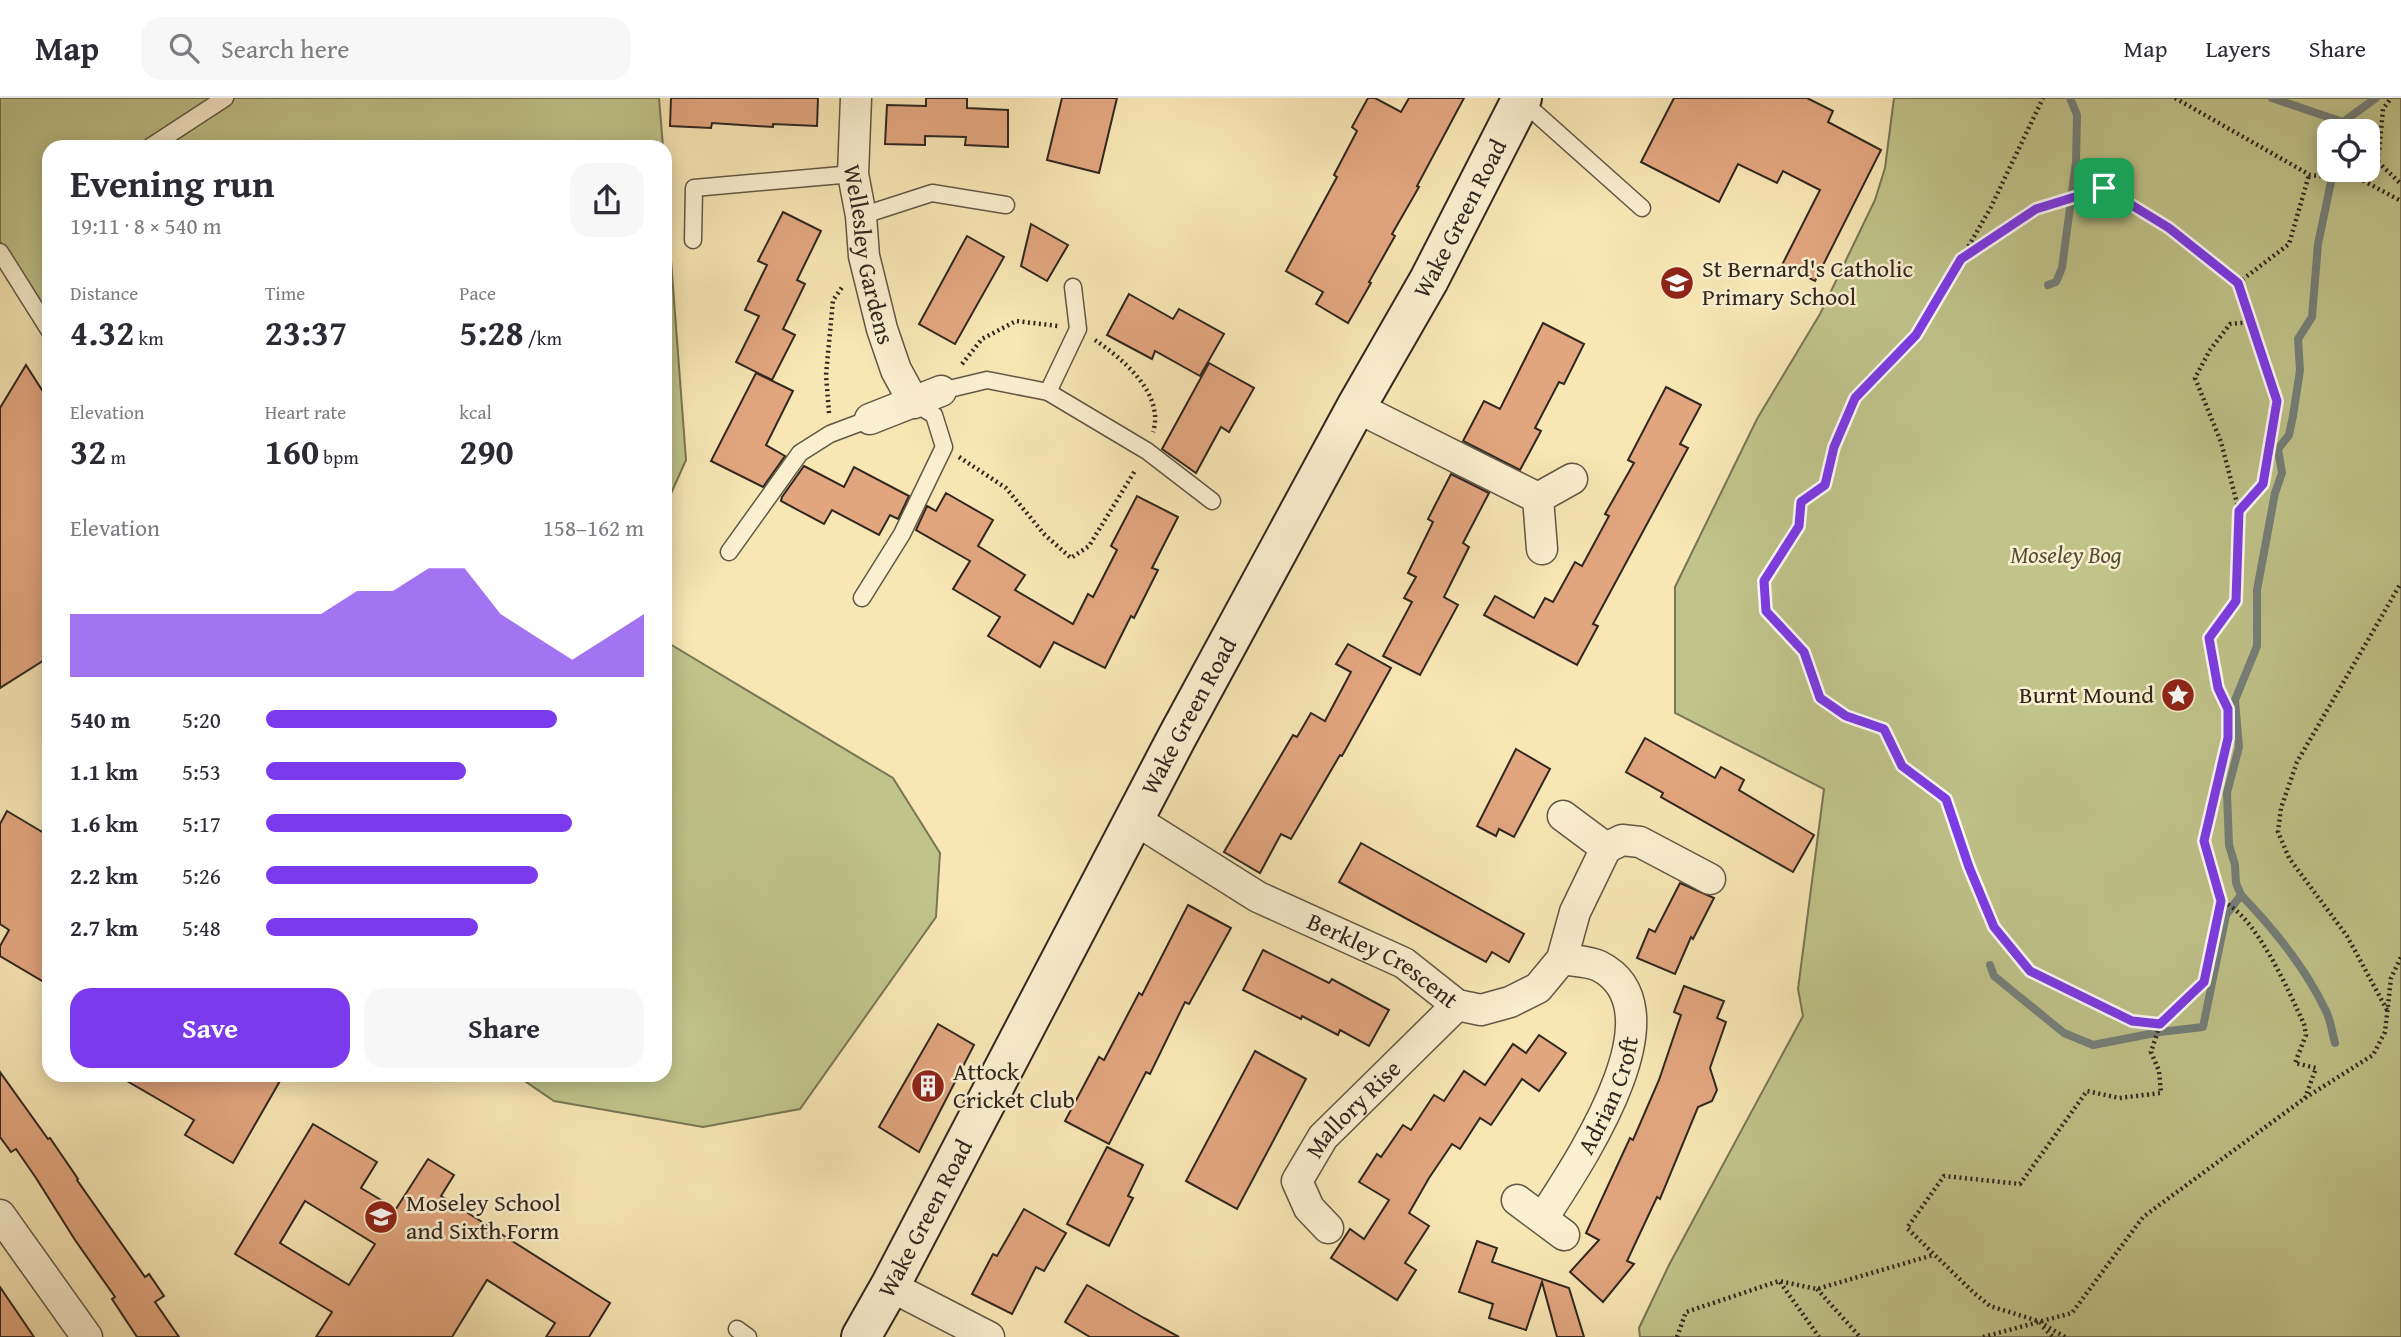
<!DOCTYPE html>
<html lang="en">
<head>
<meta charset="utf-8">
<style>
  body { margin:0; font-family:"Gentium Book Plus",serif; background:#f7f7f7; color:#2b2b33; height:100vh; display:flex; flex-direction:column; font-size:26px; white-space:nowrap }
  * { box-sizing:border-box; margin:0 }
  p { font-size:23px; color:#7c7c81 }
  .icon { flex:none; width:38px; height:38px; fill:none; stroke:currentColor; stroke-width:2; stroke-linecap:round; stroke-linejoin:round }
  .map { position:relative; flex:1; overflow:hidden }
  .side { position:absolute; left:42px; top:42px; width:630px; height:942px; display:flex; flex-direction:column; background:#fff; border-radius:21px; box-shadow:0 4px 18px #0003 }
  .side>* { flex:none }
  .fabs { position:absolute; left:2317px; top:21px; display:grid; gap:14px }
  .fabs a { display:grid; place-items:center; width:63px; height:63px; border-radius:14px; background:#fff; box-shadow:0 4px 18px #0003; font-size:35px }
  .pin { position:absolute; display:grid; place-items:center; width:60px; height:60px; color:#fff; margin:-30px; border-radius:14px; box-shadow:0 4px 10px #0006 }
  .round { display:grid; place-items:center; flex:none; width:74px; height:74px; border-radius:21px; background:#f7f7f7 }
  .overview { display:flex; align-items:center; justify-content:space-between; height:119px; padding:0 28px }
  h1 { font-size:38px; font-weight:700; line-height:52px }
  .figures { display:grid; grid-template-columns:repeat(3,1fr); gap:10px; height:119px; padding:7px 28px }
  .figures div { display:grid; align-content:center }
  .figures b { font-size:35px; font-weight:700 }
  .figures small { font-size:19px; font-weight:400 }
  .figures p { font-size:19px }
  .chart { height:196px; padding:14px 28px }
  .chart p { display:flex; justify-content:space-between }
  .chart svg { width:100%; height:126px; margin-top:7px; fill:#7c3aed; opacity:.7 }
  .button { display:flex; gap:14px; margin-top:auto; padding:14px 28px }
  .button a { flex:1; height:80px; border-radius:21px; background:#7c3aed; color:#fff; font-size:28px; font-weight:700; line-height:80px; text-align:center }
  .button a+a { background:#f7f7f7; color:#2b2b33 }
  ul { padding:0 28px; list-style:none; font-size:23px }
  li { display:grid; grid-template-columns:112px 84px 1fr; align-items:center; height:52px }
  li i { height:18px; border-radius:9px; background:#7c3aed }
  header { display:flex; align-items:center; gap:42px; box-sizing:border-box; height:98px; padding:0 35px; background:#fff; border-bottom:2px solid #e1e1e2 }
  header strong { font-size:33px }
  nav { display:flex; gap:38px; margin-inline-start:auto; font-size:24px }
  .search { width:490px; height:63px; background:#f7f7f7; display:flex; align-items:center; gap:18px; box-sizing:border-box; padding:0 24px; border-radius:21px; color:#7c7c81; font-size:26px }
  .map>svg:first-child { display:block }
  .green { fill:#c0c48b; stroke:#787655; stroke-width:2; fill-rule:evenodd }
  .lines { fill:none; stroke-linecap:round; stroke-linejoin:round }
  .stream { stroke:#75807b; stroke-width:8 }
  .building { fill:#e2a67f; stroke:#30271f; stroke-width:2; fill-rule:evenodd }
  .lane-casing { stroke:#625744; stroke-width:19 }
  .street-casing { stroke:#625744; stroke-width:33 }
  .secondary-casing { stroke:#30271f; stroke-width:42 }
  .path { stroke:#30271f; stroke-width:4.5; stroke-dasharray:2 3.5; stroke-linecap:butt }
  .lane { stroke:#faefcf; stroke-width:16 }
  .street { stroke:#faefcf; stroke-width:30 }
  .secondary { stroke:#faefcf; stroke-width:38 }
  .route-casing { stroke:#fff; stroke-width:14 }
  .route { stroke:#7c3aed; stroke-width:9 }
  .labels { text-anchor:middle; stroke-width:5; stroke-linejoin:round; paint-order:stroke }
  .street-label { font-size:24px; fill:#30271f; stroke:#faefcf }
  .poi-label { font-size:24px; fill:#30271f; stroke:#faefcf; text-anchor:start }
  .park-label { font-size:24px; font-style:italic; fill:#544e3a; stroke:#faefcf }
</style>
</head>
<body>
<header>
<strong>Map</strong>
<div class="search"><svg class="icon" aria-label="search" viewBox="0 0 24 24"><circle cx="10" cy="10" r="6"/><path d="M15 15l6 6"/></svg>Search here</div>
<nav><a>Map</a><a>Layers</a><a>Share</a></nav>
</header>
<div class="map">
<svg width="2401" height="1239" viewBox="0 0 2401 1239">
  <rect width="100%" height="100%" fill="#f8e6b5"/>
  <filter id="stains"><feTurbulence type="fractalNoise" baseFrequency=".00286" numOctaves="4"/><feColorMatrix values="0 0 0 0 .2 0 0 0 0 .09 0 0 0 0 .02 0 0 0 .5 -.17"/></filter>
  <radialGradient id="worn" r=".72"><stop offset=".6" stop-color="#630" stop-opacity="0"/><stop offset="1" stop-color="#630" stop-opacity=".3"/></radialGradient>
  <g class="green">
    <path d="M 0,0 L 659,0 L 663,49 L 49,49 L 49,222 L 0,143 Z"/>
    <path d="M 1894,0 L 2401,0 L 2401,1239 L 1640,1239 L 1639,1230 L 1669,1167 L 1803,918 L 1798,891 L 1824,691 L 1675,615 L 1675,489 L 1757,321 L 1820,216 L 1875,102 L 1885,70 ZM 2329,33 L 2368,33 L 2368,72 L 2329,72 Z"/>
    <path d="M 665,82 L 686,362 L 665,409 Z"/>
    <path d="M 665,543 L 893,680 L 940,755 L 936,819 L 800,1011 L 703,1029 L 554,1003 L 516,977 L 665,976 Z"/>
  </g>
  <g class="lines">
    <g class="stream">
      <path d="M 2272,0 L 2343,24"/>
      <path d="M 2339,33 L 2343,24 L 2376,0"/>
      <path d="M 2330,72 L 2331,84 L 2318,146 L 2312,219 L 2298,241 L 2300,272 L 2293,318 L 2289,337 L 2278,351 L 2282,375 L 2275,395 L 2257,492 L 2257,548 L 2235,602 L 2239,649 L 2227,695 L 2229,747 L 2235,767 L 2236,785 L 2241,797 C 2273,830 2306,871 2326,913 C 2331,923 2332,935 2335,945"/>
      <path d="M 2048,187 L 2056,184 L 2062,170 L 2076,64 L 2077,17 L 2070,0"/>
      <path d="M 1990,867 L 1994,878 L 2064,935 L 2093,947 L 2160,934 L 2203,929 L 2226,817 L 2241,797"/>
    </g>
  </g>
  <g class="building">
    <path d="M 671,0 L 818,0 L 817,28 L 773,26 L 773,29 L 712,25 L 711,30 L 670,28 Z"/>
    <path d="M 926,0 L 967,0 L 967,10 L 1008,12 L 1008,49 L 965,47 L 966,39 L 925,38 L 925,47 L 885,46 L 887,7 L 926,8 Z"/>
    <path d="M 1062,0 L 1117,0 L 1099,75 L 1047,62 Z"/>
    <path d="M 1368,0 L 1375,0 L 1401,14 L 1409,0 L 1464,0 L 1417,88 L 1419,89 L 1392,136 L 1395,138 L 1369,184 L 1371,185 L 1348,225 L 1316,206 L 1323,194 L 1286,173 L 1337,79 L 1334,77 L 1357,33 L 1352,29 Z"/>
    <path d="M 1674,0 L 1807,0 L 1833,13 L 1828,24 L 1881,52 L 1815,183 L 1782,167 L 1820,92 L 1783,73 L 1777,85 L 1738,66 L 1719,104 L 1641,64 Z"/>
    <path d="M 783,114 L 821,133 L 797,182 L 805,186 L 783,231 L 795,237 L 772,282 L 736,264 L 759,218 L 745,212 L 767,167 L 758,163 Z"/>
    <path d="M 1031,126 L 1068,147 L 1047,183 L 1021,168 Z"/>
    <path d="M 967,138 L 1004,159 L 955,246 L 919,226 Z"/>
    <path d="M 1129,196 L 1173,221 L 1179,211 L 1224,236 L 1200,278 L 1155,253 L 1152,261 L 1107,237 Z"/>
    <path d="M 1543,225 L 1584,246 L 1564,286 L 1559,284 L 1535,330 L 1541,333 L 1520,372 L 1463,343 L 1484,303 L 1500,311 Z"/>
    <path d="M 1209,265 L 1254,290 L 1229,334 L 1221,329 L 1196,375 L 1162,351 Z"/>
    <path d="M 26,267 L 49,303 L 49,559 L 0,590 L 0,310 Z"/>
    <path d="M 756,275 L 793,293 L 766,347 L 785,358 L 763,389 L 711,363 Z"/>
    <path d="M 1666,289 L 1701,307 L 1680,346 L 1688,350 L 1593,526 L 1598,528 L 1577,567 L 1484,517 L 1495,498 L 1534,520 L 1545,500 L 1553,504 L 1575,464 L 1582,468 L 1609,418 L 1605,416 L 1634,365 L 1628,362 Z"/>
    <path d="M 804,368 L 844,389 L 854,369 L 909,398 L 898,421 L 890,417 L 879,437 L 832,412 L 824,426 L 781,403 L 782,399 Z"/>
    <path d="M 1451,376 L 1489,395 L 1463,445 L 1469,449 L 1444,499 L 1458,507 L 1420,577 L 1383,558 L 1412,504 L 1404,500 L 1416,479 L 1408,475 L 1433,424 L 1428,421 Z"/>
    <path d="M 946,395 L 993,422 L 978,448 L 1025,477 L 1015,492 L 1073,526 L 1088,496 L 1093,499 L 1117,452 L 1111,448 L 1137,398 L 1178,419 L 1152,470 L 1158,472 L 1134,520 L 1131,518 L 1105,570 L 1054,544 L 1040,569 L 988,538 L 1000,519 L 953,491 L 970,463 L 916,432 L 927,408 L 936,413 Z"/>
    <path d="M 1348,546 L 1391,570 L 1342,658 L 1340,657 L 1291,741 L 1281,736 L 1260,775 L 1224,754 L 1293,637 L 1297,639 L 1311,615 L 1325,623 L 1351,574 L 1336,566 Z"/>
    <path d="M 1645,640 L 1715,680 L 1721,669 L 1744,682 L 1739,692 L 1814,737 L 1793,774 L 1661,699 L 1663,695 L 1626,674 Z"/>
    <path d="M 1516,651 L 1550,671 L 1514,739 L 1499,731 L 1496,738 L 1477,728 Z"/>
    <path d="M 7,713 L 49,738 L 49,887 L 0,858 L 0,848 L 9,832 L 0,826 L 0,726 Z"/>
    <path d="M 1361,745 L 1524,836 L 1509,864 L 1492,854 L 1486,864 L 1339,784 Z"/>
    <path d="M 1680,785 L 1714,800 L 1693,841 L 1691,839 L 1675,876 L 1637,860 L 1649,831 L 1655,834 Z"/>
    <path d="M 1188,807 L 1231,830 L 1189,906 L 1185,904 L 1150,976 L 1146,974 L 1109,1046 L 1065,1023 L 1099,959 L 1104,962 L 1139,895 L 1142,897 Z"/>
    <path d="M 1263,852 L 1329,885 L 1332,881 L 1389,912 L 1369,948 L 1340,932 L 1338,937 L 1302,918 L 1301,921 L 1243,892 Z"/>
    <path d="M 1684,888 L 1724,903 L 1717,920 L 1726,924 L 1710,970 L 1717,992 L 1712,1003 L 1698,1009 L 1660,1101 L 1657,1099 L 1627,1163 L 1634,1166 L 1603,1204 L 1570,1174 L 1599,1142 L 1586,1135 L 1630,1040 L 1633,1042 L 1659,982 L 1681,917 L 1674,914 Z"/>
    <path d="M 938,926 L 974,947 L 919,1054 L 879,1029 Z"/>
    <path d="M 1539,937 L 1566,955 L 1539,993 L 1522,981 L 1491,1027 L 1480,1020 L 1460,1051 L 1452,1046 L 1429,1080 L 1409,1115 L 1429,1128 L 1405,1165 L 1416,1172 L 1397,1202 L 1331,1160 L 1350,1131 L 1364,1141 L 1389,1102 L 1359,1084 L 1377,1056 L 1381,1059 L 1403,1027 L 1411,1032 L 1434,997 L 1444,1003 L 1464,973 L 1485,987 L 1513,946 L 1526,955 Z"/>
    <path d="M 1255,953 L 1306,981 L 1237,1111 L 1186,1083 Z"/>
    <path d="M 0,974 L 48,1041 L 50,1040 L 78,1081 L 77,1082 L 145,1179 L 149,1176 L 164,1198 L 155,1204 L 179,1239 L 137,1239 L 112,1201 L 115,1199 L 75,1142 L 36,1080 L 16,1051 L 11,1054 L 0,1039 Z"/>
    <path d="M 115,976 L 284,976 L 233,1065 L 185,1037 L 194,1022 Z"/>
    <path d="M 313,1026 L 377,1064 L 361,1090 L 396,1111 L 428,1061 L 454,1077 L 441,1098 L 610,1205 L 589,1239 L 546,1239 L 555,1225 L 487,1182 L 452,1239 L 316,1239 L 332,1214 L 235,1156 ZM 305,1103 L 375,1146 L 349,1187 L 280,1145 Z"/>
    <path d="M 1107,1049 L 1143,1067 L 1128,1098 L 1133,1100 L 1109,1148 L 1067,1126 Z"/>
    <path d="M 1024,1111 L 1066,1135 L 1044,1173 L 1036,1169 L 1012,1216 L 972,1196 L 993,1156 L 997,1158 Z"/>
    <path d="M 1477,1143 L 1497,1150 L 1492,1164 L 1569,1190 L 1584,1239 L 1557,1239 L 1542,1184 L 1526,1232 L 1489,1220 L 1493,1206 L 1459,1194 Z"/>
    <path d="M 1087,1187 L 1144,1220 L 1179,1239 L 1090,1239 L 1065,1224 Z"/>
    <path d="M 0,1189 L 34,1239 L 0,1239 Z"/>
  </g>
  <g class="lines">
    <g class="lane-casing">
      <g id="lane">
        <path d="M 1521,2 L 1642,110"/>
        <path d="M 150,49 L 225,0"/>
        <path d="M 861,118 L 932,95 L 1006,107"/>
        <path d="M 693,142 L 694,90 L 853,76"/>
        <path d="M 0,154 L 49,232"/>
        <path d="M 941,293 L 987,282 L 1048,294 L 1078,231 L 1073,189"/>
        <path d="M 1048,294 L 1147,353 L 1212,403"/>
        <path d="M 729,454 L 800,355 L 830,336 L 870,321"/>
        <path d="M 862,500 L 902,436 L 944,349 L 934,317 L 914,305"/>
        <path d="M 737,1231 L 748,1239"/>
      </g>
    </g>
    <g class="street-casing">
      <g id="street">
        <path id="s1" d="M 856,0 L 853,76 L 861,118 L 864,158 L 882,231 L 896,272 L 914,305"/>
        <path d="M 1356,309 L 1538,400 L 1572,381"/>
        <path d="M 870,321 L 941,293"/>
        <path d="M 1538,400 L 1542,451"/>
        <path id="s2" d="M 1134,721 L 1258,799 L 1404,865 L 1457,907 L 1481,912 L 1510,904 L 1538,890 L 1562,861 L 1575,814 L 1606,750 L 1563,718"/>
        <path d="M 1606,750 L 1622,742 L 1640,744 L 1710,781"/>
        <path d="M 1517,1102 L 1564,1137"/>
        <path d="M 0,1117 L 87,1239"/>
        <path id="s3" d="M 1543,1120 C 1575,1070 1685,911 1599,868 C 1589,863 1573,863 1562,861"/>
        <path id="s4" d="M 1328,1130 L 1309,1110 L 1297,1083 L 1323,1039 L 1457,907"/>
        <path d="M 890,1188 L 989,1239"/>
      </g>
    </g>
    <g class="secondary-casing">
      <g id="secondary">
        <path id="s5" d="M 861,1239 L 890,1188 L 1176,641 L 1356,309 L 1429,182 L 1522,0"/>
      </g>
    </g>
    <g class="path">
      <path d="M 2175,0 L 2310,77 L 2362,82 L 2401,103"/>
      <path d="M 2374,60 L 2401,86"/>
      <path d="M 2368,70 L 2379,55 L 2383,11 L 2391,0"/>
      <path d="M 1963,158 L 1991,109 L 2043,0"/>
      <path d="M 2238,185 L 2289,146 L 2309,77"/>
      <path d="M 1095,242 C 1123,261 1165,296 1153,334"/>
      <path d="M 962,266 L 982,241 L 1016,223 L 1058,228"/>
      <path d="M 829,315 L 826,277 L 833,202 L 843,188"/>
      <path d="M 959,359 L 1006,390 L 1045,437 L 1071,460 L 1089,448 L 1136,371"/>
      <path d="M 2240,412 L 2263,386 L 2277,303 L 2252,224"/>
      <path d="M 2221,803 L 2204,884 L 2160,926 L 2132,923 L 2030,873 L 1994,829 L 1969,769 L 1946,701 L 1902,669 L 1884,631 L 1846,618 L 1820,600 L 1804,554 L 1766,513 L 1764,483 L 1799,428 L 1801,405 L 1825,387 L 1834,349 L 1855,300 L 1916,237 L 1961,161 L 2036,111 L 2104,90 L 2169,130 L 2238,185 L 2252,224 L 2230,226 L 2210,252 L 2195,280 L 2221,344 L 2239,413 L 2236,503 L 2209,539 L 2218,591 L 2228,611 L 2228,640 L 2204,743 L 2221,803 C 2255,815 2289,894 2304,926 L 2306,937 L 2295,965 L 2316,970 L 2305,1000"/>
      <path d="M 2387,912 L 2347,838 L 2289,760 L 2278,734 L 2281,710 L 2297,664 L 2401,485"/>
      <path d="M 1780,1184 L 1819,1239"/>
      <path d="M 1817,1191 L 1860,1239"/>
      <path d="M 2043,1229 L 2053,1239"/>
      <path d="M 1677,1239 L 1686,1214 L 1779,1183 L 1817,1191 L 1933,1157"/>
      <path d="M 1983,1239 L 2072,1215 L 2143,1119 L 2305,1000 L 2373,957 L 2385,934 L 2391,880 L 2401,859"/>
      <path d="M 2065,1239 L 2038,1223 L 1990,1208 L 1974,1195 L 1907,1130 L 1944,1078 L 2020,1086 L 2087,993 L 2119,1000 L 2161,995 L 2159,973 L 2151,954 L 2160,926"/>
    </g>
    <use href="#lane" class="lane"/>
    <use href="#street" class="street"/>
    <use href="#secondary" class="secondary"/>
  </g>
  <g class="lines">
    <g class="route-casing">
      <path id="route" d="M 2104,90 L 2169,130 L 2238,185 L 2277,303 L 2263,386 L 2239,413 L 2236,503 L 2209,540 L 2218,590 L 2228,611 L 2228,640 L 2204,743 L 2221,803 L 2204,884 L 2160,926 L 2132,923 L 2030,873 L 1994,829 L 1969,769 L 1946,701 L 1902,668 L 1884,631 L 1846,618 L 1820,600 L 1804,554 L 1766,513 L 1764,483 L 1799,428 L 1801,404 L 1825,387 L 1834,349 L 1855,300 L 1916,237 L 1961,161 L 2036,111 Z"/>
    </g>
    <use href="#route" class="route"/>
  </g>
  <defs>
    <g id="school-disc" transform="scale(1.75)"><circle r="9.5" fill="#8f2418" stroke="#faefcf"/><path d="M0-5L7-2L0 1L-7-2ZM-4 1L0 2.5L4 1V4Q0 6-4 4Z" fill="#fff"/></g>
    <g id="sight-disc" transform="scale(1.75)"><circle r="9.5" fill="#8f2418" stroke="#faefcf"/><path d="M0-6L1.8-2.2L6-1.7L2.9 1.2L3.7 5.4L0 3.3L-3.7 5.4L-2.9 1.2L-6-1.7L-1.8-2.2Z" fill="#fff"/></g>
    <g id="building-disc" transform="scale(1.75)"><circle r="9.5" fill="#8f2418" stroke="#faefcf"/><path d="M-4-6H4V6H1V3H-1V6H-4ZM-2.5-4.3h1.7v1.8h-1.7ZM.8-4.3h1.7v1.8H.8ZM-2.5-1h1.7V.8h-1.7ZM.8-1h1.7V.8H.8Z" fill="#fff"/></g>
  </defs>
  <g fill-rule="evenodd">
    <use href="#school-disc" x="1677" y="185"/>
    <use href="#sight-disc" x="2178" y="597"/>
    <use href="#building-disc" x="928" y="988"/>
    <use href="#school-disc" x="381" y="1119"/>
  </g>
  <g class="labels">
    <g class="street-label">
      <text dy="8" stroke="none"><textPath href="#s5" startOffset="1269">Wake Green Road</textPath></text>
      <text dy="8" stroke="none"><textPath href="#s1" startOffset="158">Wellesley Gardens</textPath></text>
      <text dy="8" stroke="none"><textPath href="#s5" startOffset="702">Wake Green Road</textPath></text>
      <text dy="8" stroke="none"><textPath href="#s2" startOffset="287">Berkley Crescent</textPath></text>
      <text dy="8" stroke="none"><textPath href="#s3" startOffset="140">Adrian Croft</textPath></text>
      <text dy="8" stroke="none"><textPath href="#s4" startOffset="149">Mallory Rise</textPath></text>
      <text dy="8" stroke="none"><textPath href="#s5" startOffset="135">Wake Green Road</textPath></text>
    </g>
    <g class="poi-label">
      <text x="1702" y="179">St Bernard's Catholic<tspan x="1702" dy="28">Primary School</tspan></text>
      <text x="2154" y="605" text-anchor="end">Burnt Mound</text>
      <text x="953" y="982">Attock<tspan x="953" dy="28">Cricket Club</tspan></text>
      <text x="406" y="1113">Moseley School<tspan x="406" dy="28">and Sixth Form</tspan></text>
    </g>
    <g class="park-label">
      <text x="2066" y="465">Moseley Bog</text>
    </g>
  </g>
  <rect width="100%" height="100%" filter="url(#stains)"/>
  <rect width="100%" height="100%" fill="url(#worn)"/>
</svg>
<div class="fabs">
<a><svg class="icon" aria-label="locate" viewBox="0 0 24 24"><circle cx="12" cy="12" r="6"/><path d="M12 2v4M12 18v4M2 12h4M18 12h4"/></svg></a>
</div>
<div class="pin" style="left:2104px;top:90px;background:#1e9e55"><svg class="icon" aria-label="arrive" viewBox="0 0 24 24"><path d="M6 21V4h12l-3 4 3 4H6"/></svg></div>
<section class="side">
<div class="overview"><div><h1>Evening run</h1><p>19:11 · 8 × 540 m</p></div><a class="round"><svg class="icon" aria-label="share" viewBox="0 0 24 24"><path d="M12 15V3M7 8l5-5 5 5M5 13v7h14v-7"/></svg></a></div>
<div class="figures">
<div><p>Distance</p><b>4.32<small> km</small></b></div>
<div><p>Time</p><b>23:37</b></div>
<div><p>Pace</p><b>5:28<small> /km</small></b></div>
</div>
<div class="figures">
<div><p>Elevation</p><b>32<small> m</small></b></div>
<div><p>Heart rate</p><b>160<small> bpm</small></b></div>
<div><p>kcal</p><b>290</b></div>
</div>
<div class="chart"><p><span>Elevation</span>158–162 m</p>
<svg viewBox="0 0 160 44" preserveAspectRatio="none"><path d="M0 44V22L10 22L20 22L30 22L40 22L50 22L60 22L70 22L80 14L90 14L100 6L110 6L120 22L130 30L140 38L150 30L160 22V44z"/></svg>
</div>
<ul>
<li><b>540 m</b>5:20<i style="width:77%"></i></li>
<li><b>1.1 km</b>5:53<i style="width:53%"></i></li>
<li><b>1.6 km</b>5:17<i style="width:81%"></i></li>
<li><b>2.2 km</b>5:26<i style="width:72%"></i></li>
<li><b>2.7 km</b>5:48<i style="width:56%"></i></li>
</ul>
<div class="button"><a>Save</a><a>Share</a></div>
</section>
</div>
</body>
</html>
